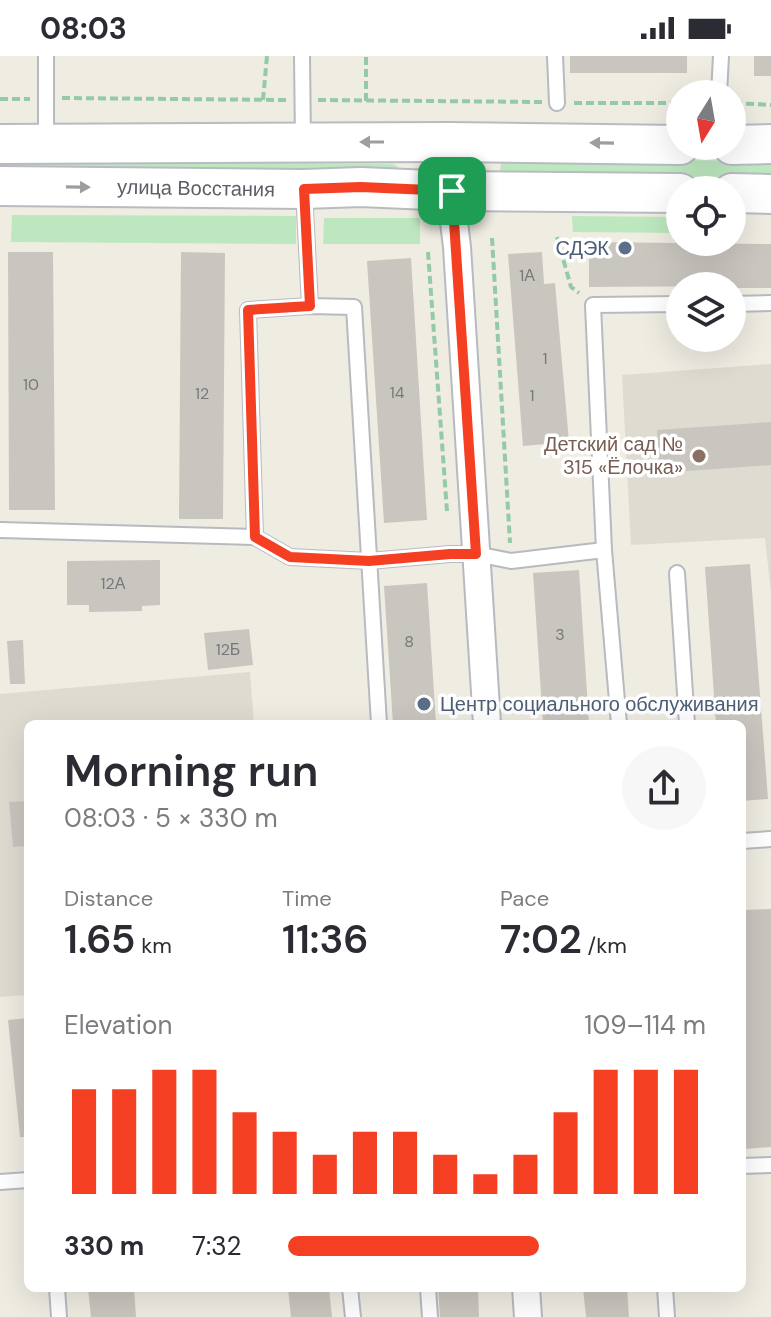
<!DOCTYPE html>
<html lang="en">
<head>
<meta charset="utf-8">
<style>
  body { margin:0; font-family:"DM Sans",sans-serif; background:#f7f7f7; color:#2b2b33; height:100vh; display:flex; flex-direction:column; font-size:30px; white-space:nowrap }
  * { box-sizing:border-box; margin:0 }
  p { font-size:26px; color:#7c7c81 }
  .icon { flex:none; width:44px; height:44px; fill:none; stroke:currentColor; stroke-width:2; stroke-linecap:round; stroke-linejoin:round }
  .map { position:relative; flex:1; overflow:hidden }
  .side { position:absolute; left:24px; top:664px; width:722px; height:572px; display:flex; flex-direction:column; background:#fff; border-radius:12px; box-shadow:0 8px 32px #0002 }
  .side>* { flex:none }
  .needle { width:52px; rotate:191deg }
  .fabs { position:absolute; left:666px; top:24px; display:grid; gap:16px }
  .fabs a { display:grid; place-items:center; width:80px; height:80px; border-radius:50%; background:#fff; box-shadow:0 8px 32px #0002; font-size:40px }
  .pin { position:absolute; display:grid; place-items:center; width:68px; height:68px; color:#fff; margin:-34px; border-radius:16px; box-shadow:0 4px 12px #0006 }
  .round { display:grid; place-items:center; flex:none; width:84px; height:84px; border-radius:42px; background:#f7f7f7 }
  .overview { display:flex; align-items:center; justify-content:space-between; height:136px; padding:0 40px }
  h1 { font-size:44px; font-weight:600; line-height:60px }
  .metrics { display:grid; grid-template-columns:repeat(3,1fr); gap:12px; height:136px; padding:8px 40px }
  .metrics div { display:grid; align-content:center }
  .metrics b { font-size:40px; font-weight:600 }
  .metrics small { font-size:22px; font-weight:400 }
  .metrics p { font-size:22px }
  .chart { height:224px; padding:16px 40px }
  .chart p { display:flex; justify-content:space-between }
  .chart svg { width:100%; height:144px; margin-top:8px; stroke:#f53f22; stroke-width:6 }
  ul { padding:0 40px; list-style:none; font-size:26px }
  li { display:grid; grid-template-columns:128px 96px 1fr; align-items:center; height:60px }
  li i { height:20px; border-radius:10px; background:#f53f22 }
  .status { display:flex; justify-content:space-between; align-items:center; height:56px; padding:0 40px; background:#fff; direction:ltr }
  .status svg { height:22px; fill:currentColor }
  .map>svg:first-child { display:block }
  .education { fill:#dedcd1 }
  .green { fill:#bde8bf }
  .building { fill:#c9c6bf }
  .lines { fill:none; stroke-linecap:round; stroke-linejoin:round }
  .lane-casing { stroke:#b7bac0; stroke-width:18 }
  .street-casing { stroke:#b7bac0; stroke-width:30 }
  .secondary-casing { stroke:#b8bbc2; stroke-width:42 }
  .path { stroke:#95caa7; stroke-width:4; stroke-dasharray:8 4; stroke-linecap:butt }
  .lane { stroke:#fff; stroke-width:14 }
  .street { stroke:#fff; stroke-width:26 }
  .secondary { stroke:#fff; stroke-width:38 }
  .oneway { fill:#9c9ea2 }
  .route-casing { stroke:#fff; stroke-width:16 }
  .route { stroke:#f53f22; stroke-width:10 }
  .service-dot { fill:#5c6f8a; stroke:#fff; stroke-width:3 }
  .education-dot { fill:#8d6e63; stroke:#fff; stroke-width:3 }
  .labels { text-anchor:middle; stroke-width:7; stroke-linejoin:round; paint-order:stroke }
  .number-label { font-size:16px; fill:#76787b }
  .street-label { font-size:20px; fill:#5a5e64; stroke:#fff }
  .service-label { font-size:20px; fill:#4e5e75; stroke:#fff; text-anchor:end }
  .education-label { font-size:20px; fill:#785e54; stroke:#fff; text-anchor:end }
</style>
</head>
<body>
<div class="status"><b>08:03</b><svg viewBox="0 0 49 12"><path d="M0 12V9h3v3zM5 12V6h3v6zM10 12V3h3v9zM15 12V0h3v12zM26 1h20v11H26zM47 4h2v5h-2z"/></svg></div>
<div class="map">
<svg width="771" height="1261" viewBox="0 0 771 1261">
  <rect width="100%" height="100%" fill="#efece2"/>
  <g class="education">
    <path d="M 771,308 L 771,537 L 765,482 L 631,489 L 622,319 Z"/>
    <path d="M 250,616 L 254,668 L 28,668 L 28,939 L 0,941 L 0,638 Z"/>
  </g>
  <g class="green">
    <path d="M 506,102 L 771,105 L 771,121 L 507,120 L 501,117 C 499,111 501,106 506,102 Z"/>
    <path d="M 0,105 L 392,108 L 397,110 L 399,115 L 0,120 Z"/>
    <path d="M 12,159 L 296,160 L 296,188 L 11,186 Z"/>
    <path d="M 572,160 L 680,161 L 680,177 L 573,176 Z"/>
    <path d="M 324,162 L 420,162 L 420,188 L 323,188 Z"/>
  </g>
  <g class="building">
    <rect x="570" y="0" width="117" height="17"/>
    <rect x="754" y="0" width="17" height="20"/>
    <path d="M 589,186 L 771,188 L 771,232 L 732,232 L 732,230 L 589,231 Z"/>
    <path d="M 8,196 L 53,196 L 55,454 L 9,454 Z"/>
    <path d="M 181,196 L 225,197 L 223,463 L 179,463 Z"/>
    <path d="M 542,196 L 544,228 L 555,227 L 569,386 L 523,390 L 508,198 Z"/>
    <path d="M 411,202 L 427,464 L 384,467 L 367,205 Z"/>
    <path d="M 771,366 L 771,409 L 660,417 L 657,374 Z"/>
    <path d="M 160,504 L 160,549 L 142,550 L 142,555 L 89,556 L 89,549 L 67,549 L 67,505 Z"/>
    <path d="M 750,508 L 768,743 L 742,745 L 742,668 L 716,668 L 705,511 Z"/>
    <path d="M 579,514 L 589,668 L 543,668 L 533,517 Z"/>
    <path d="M 427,527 L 436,668 L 393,668 L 384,530 Z"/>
    <path d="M 249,573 L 253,609 L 208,614 L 204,577 Z"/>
    <path d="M 23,584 L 25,628 L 10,628 L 7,585 Z"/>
    <path d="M 28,745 L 28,790 L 13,791 L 9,746 Z"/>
    <path d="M 771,853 L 771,1091 L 744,1093 L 742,1062 L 742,854 Z"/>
    <path d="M 28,962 L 28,1081 L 20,1081 L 8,964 Z"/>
    <path d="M 88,1232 L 134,1232 L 136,1261 L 91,1261 Z"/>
    <path d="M 288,1232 L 329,1232 L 332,1261 L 291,1261 Z"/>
    <path d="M 438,1232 L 478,1232 L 479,1261 L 440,1261 Z"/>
    <path d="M 583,1232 L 627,1232 L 629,1261 L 586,1261 Z"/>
  </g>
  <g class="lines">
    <g class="lane-casing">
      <g id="lane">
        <path d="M 46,0 L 46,88"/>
        <path d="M 302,0 L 303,86"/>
        <path d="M 555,0 L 557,47"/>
        <path d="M 719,38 L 721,0"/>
        <path d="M 304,135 L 310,250"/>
        <path d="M 732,248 L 771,247"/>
        <path d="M 0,474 L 255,481 L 290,501 L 369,505 L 450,498 L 476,498 L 511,505 L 604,494 L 619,668"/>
        <path d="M 255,481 L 248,254 L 310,250 L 354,251 L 379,668"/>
        <path d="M 604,494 L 593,249 L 680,248"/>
        <path d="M 677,517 L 687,668"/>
        <path d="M 742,785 L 771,783"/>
        <path d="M 742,1110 L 771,1109"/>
        <path d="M 0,1126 L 28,1124"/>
        <path d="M 57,1232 L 59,1261"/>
        <path d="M 350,1232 L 353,1261"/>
        <path d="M 428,1232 L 430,1261"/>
        <path d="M 665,1232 L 667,1261"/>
      </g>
    </g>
    <g class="street-casing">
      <g id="street">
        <path d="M 450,86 L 453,158 L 457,191 L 487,668"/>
        <path d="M 526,1232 L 528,1261"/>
      </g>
    </g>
    <g class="secondary-casing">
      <g id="secondary">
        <path d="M 0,88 L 450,86 L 680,89"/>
        <path d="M 732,89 L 771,88"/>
        <path d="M 0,130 L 304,133 L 361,131 L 452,135 L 680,137"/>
        <path d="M 732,137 L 771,138"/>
      </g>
    </g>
    <g class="path">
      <path d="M 62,42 L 286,44"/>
      <path d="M 0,43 L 30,43"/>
      <path d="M 263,44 L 267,0"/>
      <path d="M 318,44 L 542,46"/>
      <path d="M 366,45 L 366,0"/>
      <path d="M 574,47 L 680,47"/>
      <path d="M 734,47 L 771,49"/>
      <path d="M 557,181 L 571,231 L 579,237"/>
      <path d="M 492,182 L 510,487"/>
      <path d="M 428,196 L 447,455"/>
    </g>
    <use href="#lane" class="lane"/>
    <use href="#street" class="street"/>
    <use href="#secondary" class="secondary"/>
  </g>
  <defs><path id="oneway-solid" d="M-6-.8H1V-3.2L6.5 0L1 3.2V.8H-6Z" transform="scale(2)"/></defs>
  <g class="oneway">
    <use href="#oneway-solid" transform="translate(372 86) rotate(180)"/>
    <use href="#oneway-solid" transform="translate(602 87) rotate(-179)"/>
    <use href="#oneway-solid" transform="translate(78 131) rotate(1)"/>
  </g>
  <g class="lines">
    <g class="route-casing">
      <path id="route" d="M 361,131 L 452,135 L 476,498 L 450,498 L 369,505 L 290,501 L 255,481 L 248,254 L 310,250 L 304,133 Z"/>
    </g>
    <use href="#route" class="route"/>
  </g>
  <g class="service-dot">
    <circle cx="625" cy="192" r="8"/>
    <circle cx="424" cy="648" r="8"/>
  </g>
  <circle class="education-dot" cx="699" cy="400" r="8"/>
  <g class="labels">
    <g class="number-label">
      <text x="527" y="225">1А</text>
      <text x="545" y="308">1</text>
      <text x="31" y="334">10</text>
      <text x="397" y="342">14</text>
      <text x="202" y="343">12</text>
      <text x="532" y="345">1</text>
      <text x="113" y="533">12А</text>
      <text x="560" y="584">3</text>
      <text x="409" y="591">8</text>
      <text x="228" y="599">12Б</text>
    </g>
    <g class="street-label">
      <text transform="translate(196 132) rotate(1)" y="7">улица Восстания</text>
    </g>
    <g class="service-label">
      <text x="609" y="199">СДЭК</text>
      <text x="440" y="655" text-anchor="start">Центр социального обслуживания</text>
    </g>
    <g class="education-label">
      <text x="683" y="395">Детский сад №<tspan x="683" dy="23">315 «Ёлочка»</tspan></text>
    </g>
  </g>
</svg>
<div class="fabs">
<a><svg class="needle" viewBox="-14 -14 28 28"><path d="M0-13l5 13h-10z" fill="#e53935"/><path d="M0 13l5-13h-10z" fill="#7c7c81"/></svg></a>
<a><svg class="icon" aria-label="locate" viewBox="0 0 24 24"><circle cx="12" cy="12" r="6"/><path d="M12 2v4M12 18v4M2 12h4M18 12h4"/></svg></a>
<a><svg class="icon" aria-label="layers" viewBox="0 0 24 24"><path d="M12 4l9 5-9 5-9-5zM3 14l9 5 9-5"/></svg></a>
</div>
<div class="pin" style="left:452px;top:135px;background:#1e9e55"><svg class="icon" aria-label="arrive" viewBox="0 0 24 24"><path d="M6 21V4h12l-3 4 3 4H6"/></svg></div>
<section class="side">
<div class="overview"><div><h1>Morning run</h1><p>08:03 · 5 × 330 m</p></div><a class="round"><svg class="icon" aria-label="share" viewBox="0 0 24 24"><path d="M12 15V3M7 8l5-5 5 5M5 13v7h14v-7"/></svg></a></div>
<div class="metrics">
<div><p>Distance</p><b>1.65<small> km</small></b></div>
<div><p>Time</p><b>11:36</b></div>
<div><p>Pace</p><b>7:02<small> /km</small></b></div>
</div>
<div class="chart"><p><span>Elevation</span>109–114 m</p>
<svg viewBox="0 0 160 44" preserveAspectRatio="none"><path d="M5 44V12M15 44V12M25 44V6M35 44V6M45 44V19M55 44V25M65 44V32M75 44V25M85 44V25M95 44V32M105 44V38M115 44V32M125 44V19M135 44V6M145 44V6M155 44V6"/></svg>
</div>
<ul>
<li><b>330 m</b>7:32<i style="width:60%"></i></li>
</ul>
</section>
</div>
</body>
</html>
